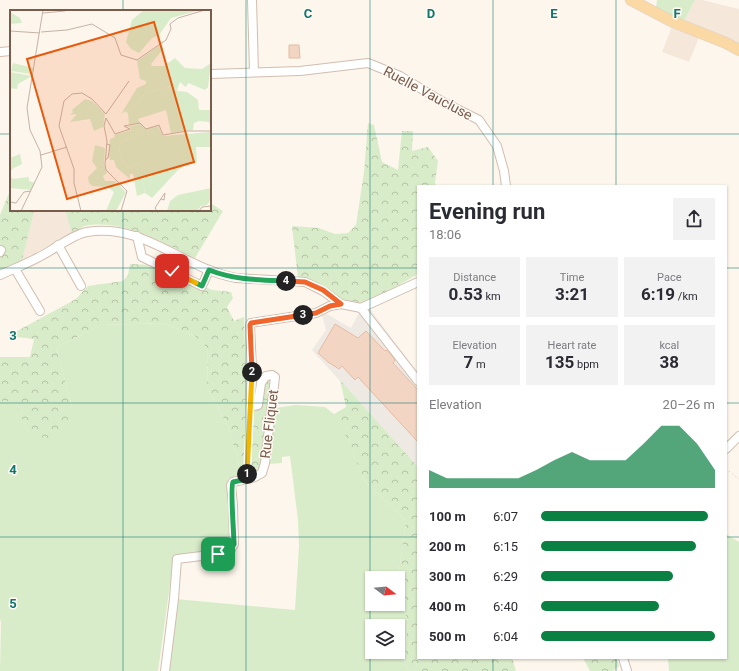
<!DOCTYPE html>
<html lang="en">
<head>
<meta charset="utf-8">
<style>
  body { margin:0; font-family:Roboto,sans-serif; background:#f2f2f3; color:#2b2b33; height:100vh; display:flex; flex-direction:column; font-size:15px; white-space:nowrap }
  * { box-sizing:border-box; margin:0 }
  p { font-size:13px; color:#7c7c81 }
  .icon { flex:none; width:22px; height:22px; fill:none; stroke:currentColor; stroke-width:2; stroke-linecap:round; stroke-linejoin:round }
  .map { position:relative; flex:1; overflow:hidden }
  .details { position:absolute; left:417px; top:185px; width:310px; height:474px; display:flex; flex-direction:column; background:#fff; border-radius:0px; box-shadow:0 1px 3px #0004 }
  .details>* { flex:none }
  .needle { width:26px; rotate:106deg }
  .tools { position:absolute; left:365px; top:571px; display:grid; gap:8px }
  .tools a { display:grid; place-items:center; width:40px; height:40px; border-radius:0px; background:#fff; box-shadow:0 1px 3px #0004; font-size:20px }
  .pin { position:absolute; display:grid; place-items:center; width:34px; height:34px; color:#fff; margin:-17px; border-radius:8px; box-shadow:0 2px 6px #0006 }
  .km { position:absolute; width:20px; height:20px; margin:-10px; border-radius:50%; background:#222; color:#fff; font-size:11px; line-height:20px; text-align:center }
  .round { display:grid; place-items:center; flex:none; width:42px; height:42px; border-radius:0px; background:#f2f2f3 }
  .summary { display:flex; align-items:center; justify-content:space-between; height:68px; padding:0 12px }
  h1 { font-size:22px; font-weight:700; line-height:30px }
  .figures { display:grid; grid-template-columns:repeat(3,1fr); gap:6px; height:68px; padding:4px 12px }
  .figures div { display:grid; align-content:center; border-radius:0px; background:#f2f2f3; text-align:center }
  .figures b { font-size:17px; font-weight:700 }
  .figures small { font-size:11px; font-weight:400 }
  .figures p { font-size:11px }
  .chart { height:112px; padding:8px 12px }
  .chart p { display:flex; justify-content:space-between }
  .chart svg { width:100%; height:72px; margin-top:4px; fill:#0b8043; opacity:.7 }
  ul { padding:0 12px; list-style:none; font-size:13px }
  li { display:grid; grid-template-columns:64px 48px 1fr; align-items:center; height:30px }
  li i { height:10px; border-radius:5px; background:#0b8043 }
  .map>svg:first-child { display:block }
  .residential { fill:#f5e8da }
  .industrial { fill:#efe9e4 }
  .grass { fill:#d8ecc9; fill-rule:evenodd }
  .forest { fill:url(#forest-crowns) }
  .building { fill:#f3d5c3; stroke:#e6bba3 }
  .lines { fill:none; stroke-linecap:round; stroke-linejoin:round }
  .minor-casing { stroke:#d1beb0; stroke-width:10 }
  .major-casing { stroke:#dad1cd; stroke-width:12 }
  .path { stroke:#d9b8a5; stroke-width:1; stroke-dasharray:1 3; stroke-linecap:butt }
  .minor { stroke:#fff; stroke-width:8 }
  .major { stroke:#fbd9a5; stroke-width:11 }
  .split-1-casing { stroke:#fff; stroke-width:8 }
  .split-2-casing { stroke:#fff; stroke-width:8 }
  .split-3-casing { stroke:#fff; stroke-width:8 }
  .split-4-casing { stroke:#fff; stroke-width:8 }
  .split-5-casing { stroke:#fff; stroke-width:8 }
  .split-6-casing { stroke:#fff; stroke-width:8 }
  .split-1 { stroke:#22a559; stroke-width:5 }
  .split-2 { stroke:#f5b400; stroke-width:5 }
  .split-3 { stroke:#f0652b; stroke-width:5 }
  .split-4 { stroke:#f0652b; stroke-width:5 }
  .split-5 { stroke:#22a559; stroke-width:5 }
  .split-6 { stroke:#f5b400; stroke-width:5 }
  .grid { fill:none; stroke:#0f766e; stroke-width:1; stroke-opacity:0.55 }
  .labels { text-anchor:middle; stroke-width:3; stroke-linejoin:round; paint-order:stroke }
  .street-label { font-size:14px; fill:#7a5c4d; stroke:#fffaf3 }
  .inset-road { fill:none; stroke:#c5b3a7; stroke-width:1 }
  .view { fill:#e8590c; fill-opacity:0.15; stroke:#e8590c; stroke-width:2 }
  .inset-edge { fill:none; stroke:#7a5c4d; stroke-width:2 }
  .grid-label { font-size:13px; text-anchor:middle; font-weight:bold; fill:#0f766e; stroke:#fffaf3; stroke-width:3; stroke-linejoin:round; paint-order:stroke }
</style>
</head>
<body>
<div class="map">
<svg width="739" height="671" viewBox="0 0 739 671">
  <defs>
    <pattern id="forest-crowns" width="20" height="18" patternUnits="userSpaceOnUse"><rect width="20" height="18" fill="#d8ecc9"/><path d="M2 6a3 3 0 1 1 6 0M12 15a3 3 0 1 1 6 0" fill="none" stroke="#b4c2a5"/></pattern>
  </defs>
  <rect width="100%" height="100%" fill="#fdf6ec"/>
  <g class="residential">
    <path d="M 695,0 L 702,0 L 739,9 L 739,46 L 684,21 Z"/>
    <path d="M 673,24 L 700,35 L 689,62 L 662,52 Z"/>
    <path d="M 43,210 L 65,210 L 72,233 L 22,260 L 34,212 Z"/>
  </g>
  <path class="industrial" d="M 369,308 L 418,373 L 418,467 L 312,350 L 326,330 L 322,315 L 325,313 L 351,328 L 360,311 Z"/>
  <g class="grass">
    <path d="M 657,0 L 695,0 L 684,21 L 656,8 Z"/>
    <path d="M 163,323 L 195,336 L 208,349 L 207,387 L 228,426 L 242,475 L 228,479 L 230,535 L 227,546 L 218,550 L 174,556 L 158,671 L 0,671 L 1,622 L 0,619 L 0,401 L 14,400 L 29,434 L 72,407 L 57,350 L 61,345 L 101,325 Z"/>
    <path d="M 296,405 L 325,407 L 339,418 L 364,480 L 406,521 L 398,580 L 398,578 L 372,578 L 372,604 L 398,604 L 398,589 L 408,622 L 404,664 L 410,671 L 167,671 L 176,599 L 295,610 L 299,546 L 298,520 L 290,456 L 282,457 L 282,463 L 268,464 L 275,408 ZM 372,626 L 398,626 L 398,652 L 372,652 Z"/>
    <path d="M 726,534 L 739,542 L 739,671 L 669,671 L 668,658 L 726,658 Z"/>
  </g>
  <g class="forest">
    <path d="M 368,123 L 374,125 L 382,162 L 398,170 L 402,131 L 413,131 L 412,151 L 428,147 L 438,161 L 435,183 L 436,186 L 418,186 L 418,274 L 397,286 L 361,303 L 342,299 L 326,288 L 308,278 L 298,278 L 292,226 L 319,228 L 335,234 L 348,233 L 356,225 L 364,172 Z"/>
    <path d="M 11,188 L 11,210 L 43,210 L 34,212 L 22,260 L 0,271 L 0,215 Z"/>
    <path d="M 210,203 L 223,211 L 195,258 C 164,243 121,218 85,226 C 81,227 76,231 72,233 L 65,210 L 210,210 Z"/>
    <path d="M 130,264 L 154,265 L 212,290 L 231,292 L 233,298 L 227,307 L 234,321 L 244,317 L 247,407 L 252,410 L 260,410 L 265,386 L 268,381 L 271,383 L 262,460 C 258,472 255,473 242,475 L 228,426 L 207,387 L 208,349 L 195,336 L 163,323 L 101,325 L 61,345 L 57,350 L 72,407 L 63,435 L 49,439 L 29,434 L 14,401 L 0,401 L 0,357 L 30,357 L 34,339 L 8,336 L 76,299 L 88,286 L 123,281 L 128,275 Z"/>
    <path d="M 340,380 L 418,467 L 418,658 L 512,658 L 516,671 L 410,671 L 404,664 L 408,622 L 398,589 L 398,580 L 406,521 L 364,480 L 339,419 L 334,414 L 346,407 Z"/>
    <path d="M 583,658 L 616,658 L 619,666 L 613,671 L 590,671 Z"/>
  </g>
  <g class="building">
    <path d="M 289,45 L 299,45 L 300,58 L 289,58 Z"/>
    <path d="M 335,324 L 358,338 L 366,331 L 385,351 L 386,350 L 390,353 L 395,360 L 393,363 L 418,390 L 418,442 L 358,377 L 355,380 L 342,366 L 339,369 L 328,362 L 318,353 Z"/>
  </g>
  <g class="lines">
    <g class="minor-casing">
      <g id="minor">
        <path d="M 252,0 L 254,72"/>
        <path d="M 0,52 L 11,51"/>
        <path d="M 210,74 L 300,71 L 368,63 L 400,76 L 443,102 L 479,120 L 497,146 L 504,171 L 506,186"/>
        <path d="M 137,236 L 142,257 L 202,286 L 209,270"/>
        <path d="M 58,245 L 81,286"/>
        <path d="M 0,252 L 1,250"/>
        <path d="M 15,269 L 40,311"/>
        <path d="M 0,275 C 13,269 26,264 39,257 C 52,251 73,234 87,232 C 143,222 184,269 236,278 L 305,282 L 323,291 L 341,304 L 361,308"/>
        <path d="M 361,308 L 418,381"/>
        <path d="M 361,308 L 418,282"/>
        <path d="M 726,449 L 739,436"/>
        <path d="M 623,658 L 627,671"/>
        <path d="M 165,671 L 174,599 L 177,559 L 218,554 L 231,549 L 234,544 L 233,505 L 231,485 L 233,482 L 255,477 L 262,473 L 265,463 L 275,377 L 272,375 L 266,376 L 261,383 L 258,405 L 253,406 L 251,403 L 252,370 L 250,325 L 251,323 L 316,313 L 330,306 L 341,304"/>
      </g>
    </g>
    <g class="major-casing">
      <path id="major" d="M 631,0 L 671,21 L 726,43 L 739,50"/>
    </g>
    <g class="path">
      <path d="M 726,469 L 739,479"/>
      <path d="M 247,470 L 250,414"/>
    </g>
    <use href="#minor" class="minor"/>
    <use href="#major" class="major"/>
  </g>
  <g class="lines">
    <g class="split-1-casing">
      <path id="split-1" d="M 218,554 L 231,549 L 234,544 C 234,534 230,487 233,482 L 247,479 L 247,474"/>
    </g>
    <g class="split-2-casing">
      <path id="split-2" d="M 247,474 L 252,372"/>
    </g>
    <g class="split-3-casing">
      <path id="split-3" d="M 252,372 L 250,325 L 251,323 L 303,315"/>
    </g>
    <g class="split-4-casing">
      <path id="split-4" d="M 286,281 L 305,282 L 323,290 L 341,304 L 330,306 L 316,313 L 303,315"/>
    </g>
    <g class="split-5-casing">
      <path id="split-5" d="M 196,283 L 202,286 L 209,270 C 235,280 259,280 286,281"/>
    </g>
    <g class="split-6-casing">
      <path id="split-6" d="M 172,271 L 196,283"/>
    </g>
    <use href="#split-1" class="split-1"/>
    <use href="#split-2" class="split-2"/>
    <use href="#split-3" class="split-3"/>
    <use href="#split-4" class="split-4"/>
    <use href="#split-5" class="split-5"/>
    <use href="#split-6" class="split-6"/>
  </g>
  <path class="grid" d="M 123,0 L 123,11M 246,0 L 246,671M 370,0 L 370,671M 493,0 L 493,186M 616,0 L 616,186M 0,134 L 11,134M 210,134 L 739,134M 123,210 L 123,671M 0,268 L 418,268M 726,268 L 739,268M 0,403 L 418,403M 726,403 L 739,403M 0,537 L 418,537M 726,537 L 739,537M 493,658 L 493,671M 616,658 L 616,671"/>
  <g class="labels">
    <g class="street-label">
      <text transform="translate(428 93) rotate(28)" y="5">Ruelle Vaucluse</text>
      <text transform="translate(269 424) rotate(-83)" y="5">Rue Fliquet</text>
    </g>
  </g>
  <g transform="translate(10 10)">
    <rect width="201" height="201" fill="#fdf6ec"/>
    <path d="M 134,0 L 191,0 L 161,8 L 149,25 L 142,28 L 129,43 L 121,39 L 116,32 L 122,10 ZM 3,53 L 24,58 L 21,64 L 1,61 ZM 0,62 L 22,66 L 8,74 L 7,79 L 0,78 ZM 166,69 L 170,71 L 167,81 L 177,82 L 188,90 L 189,100 L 201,100 L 201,121 L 199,112 L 189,111 L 184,113 L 183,120 L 161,123 L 156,100 L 128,109 L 130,113 L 119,115 L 118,102 L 128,94 L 134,84 L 161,76 ZM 148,116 L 153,126 L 201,122 L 201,137 L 186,137 L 187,152 L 175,155 L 167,161 L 142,188 L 135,183 L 130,153 L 119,158 L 113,152 L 109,140 L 112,131 L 119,129 L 134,117 L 136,119 ZM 10,144 L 12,154 L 2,159 L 0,164 L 0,148 ZM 0,165 L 3,169 L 19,167 L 19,171 L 25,173 L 21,180 L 0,178 ZM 201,178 L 201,189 L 197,195 L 191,196 L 187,201 L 157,201 L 160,191 L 168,185 Z" fill="#d8ecc9"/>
    <path d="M 0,2 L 10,8 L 12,13 L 0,14 ZM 150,35 L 154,38 L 141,54 L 142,56 L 154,56 L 165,48 L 175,58 L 192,59 L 201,53 L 198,77 L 195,80 L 178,73 L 176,77 L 166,69 L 161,76 L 134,84 L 128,94 L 117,103 L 115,101 L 111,104 L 127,78 L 136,74 L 136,71 L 130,69 L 127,51 ZM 75,89 L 82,91 L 95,104 L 93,117 L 84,121 L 80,109 L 60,112 L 67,104 L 60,105 L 63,102 L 62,100 ZM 130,114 L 134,117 L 119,129 L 112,131 L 109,140 L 113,152 L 119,158 L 130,153 L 138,156 L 138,160 L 132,165 L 135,183 L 127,186 L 123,164 L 120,164 L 120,169 L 106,157 L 104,150 L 100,150 L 99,145 L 100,129 L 105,127 L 104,125 L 121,120 L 120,117 L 115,117 ZM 85,135 L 95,138 L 94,155 L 97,163 L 93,166 L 95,171 L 105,171 L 116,182 L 106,201 L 96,201 L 104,182 L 97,177 L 82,176 L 79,173 L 78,167 L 87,158 L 82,151 Z" fill="#d8ecc9"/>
    <path class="inset-road" d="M 33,3 L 55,1M 0,21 L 30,23M 31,22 L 57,20 L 82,14 L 105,28 L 111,45 L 127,50 L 156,30 L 161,19 L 160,14 L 168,8 L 195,0M 96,104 L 119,71M 96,108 L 105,124 L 120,119 L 114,116 L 130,113 L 136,119 L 149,115 L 153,125 L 177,121 L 201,121M 96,108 L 94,116 L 97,131 L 95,155 L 96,160 L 117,181 L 111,201M 31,145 L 57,137M 95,150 L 98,148 L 100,135 L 97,134M 0,192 L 6,193 L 14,182 L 21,181M 11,201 L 32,157 L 30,141 L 20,120 L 17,98 L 33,0M 71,201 L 64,173 L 64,159 L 49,116 L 54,91 L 62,84 L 72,83 L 82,89 L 96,104M 147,201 L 145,198 L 154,184 L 155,183 L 154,190 L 151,189M 189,201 L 192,197 L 201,196"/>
    <path class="view" d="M 144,12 L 184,152 L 57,189 L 17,49 Z"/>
    <rect width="201" height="201" class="inset-edge"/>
  </g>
  <g class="grid-label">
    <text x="308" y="18">C</text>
    <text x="431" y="18">D</text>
    <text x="554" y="18">E</text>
    <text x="677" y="18">F</text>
    <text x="13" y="340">3</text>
    <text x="13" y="474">4</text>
    <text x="13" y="608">5</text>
  </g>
</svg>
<div class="tools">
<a><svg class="needle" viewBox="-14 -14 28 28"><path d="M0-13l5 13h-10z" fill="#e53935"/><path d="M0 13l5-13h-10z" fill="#7c7c81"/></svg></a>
<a><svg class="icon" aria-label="layers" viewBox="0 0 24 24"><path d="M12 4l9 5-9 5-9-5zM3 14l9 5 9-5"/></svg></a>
</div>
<div class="pin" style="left:218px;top:554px;background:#1e9e55"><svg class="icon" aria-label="arrive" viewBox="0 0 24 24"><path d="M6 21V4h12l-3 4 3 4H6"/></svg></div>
<div class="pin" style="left:172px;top:271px;background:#d93025"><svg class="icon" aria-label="check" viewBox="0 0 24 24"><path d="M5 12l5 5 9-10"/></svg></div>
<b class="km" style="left:247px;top:474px">1</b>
<b class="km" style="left:252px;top:372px">2</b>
<b class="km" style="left:303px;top:315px">3</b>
<b class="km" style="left:286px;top:281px">4</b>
<section class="details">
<div class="summary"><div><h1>Evening run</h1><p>18:06</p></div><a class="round"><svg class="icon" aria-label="share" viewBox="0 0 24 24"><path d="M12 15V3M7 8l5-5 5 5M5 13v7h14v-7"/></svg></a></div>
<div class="figures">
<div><p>Distance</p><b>0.53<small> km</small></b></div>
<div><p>Time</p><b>3:21</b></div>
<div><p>Pace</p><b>6:19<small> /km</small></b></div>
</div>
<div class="figures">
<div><p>Elevation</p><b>7<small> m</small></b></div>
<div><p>Heart rate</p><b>135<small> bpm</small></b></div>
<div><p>kcal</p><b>38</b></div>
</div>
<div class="chart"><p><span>Elevation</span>20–26 m</p>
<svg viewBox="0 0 160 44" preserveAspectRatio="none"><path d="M0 44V33L10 38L20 38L30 38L40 38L50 38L60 33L70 27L80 22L90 27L100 27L110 27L120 17L130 6L140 6L150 17L160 33V44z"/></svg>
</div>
<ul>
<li><b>100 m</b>6:07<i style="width:96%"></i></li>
<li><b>200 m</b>6:15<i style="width:89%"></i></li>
<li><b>300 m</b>6:29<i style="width:76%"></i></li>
<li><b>400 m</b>6:40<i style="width:68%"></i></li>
<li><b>500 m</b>6:04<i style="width:100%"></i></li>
</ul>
</section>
</div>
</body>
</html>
